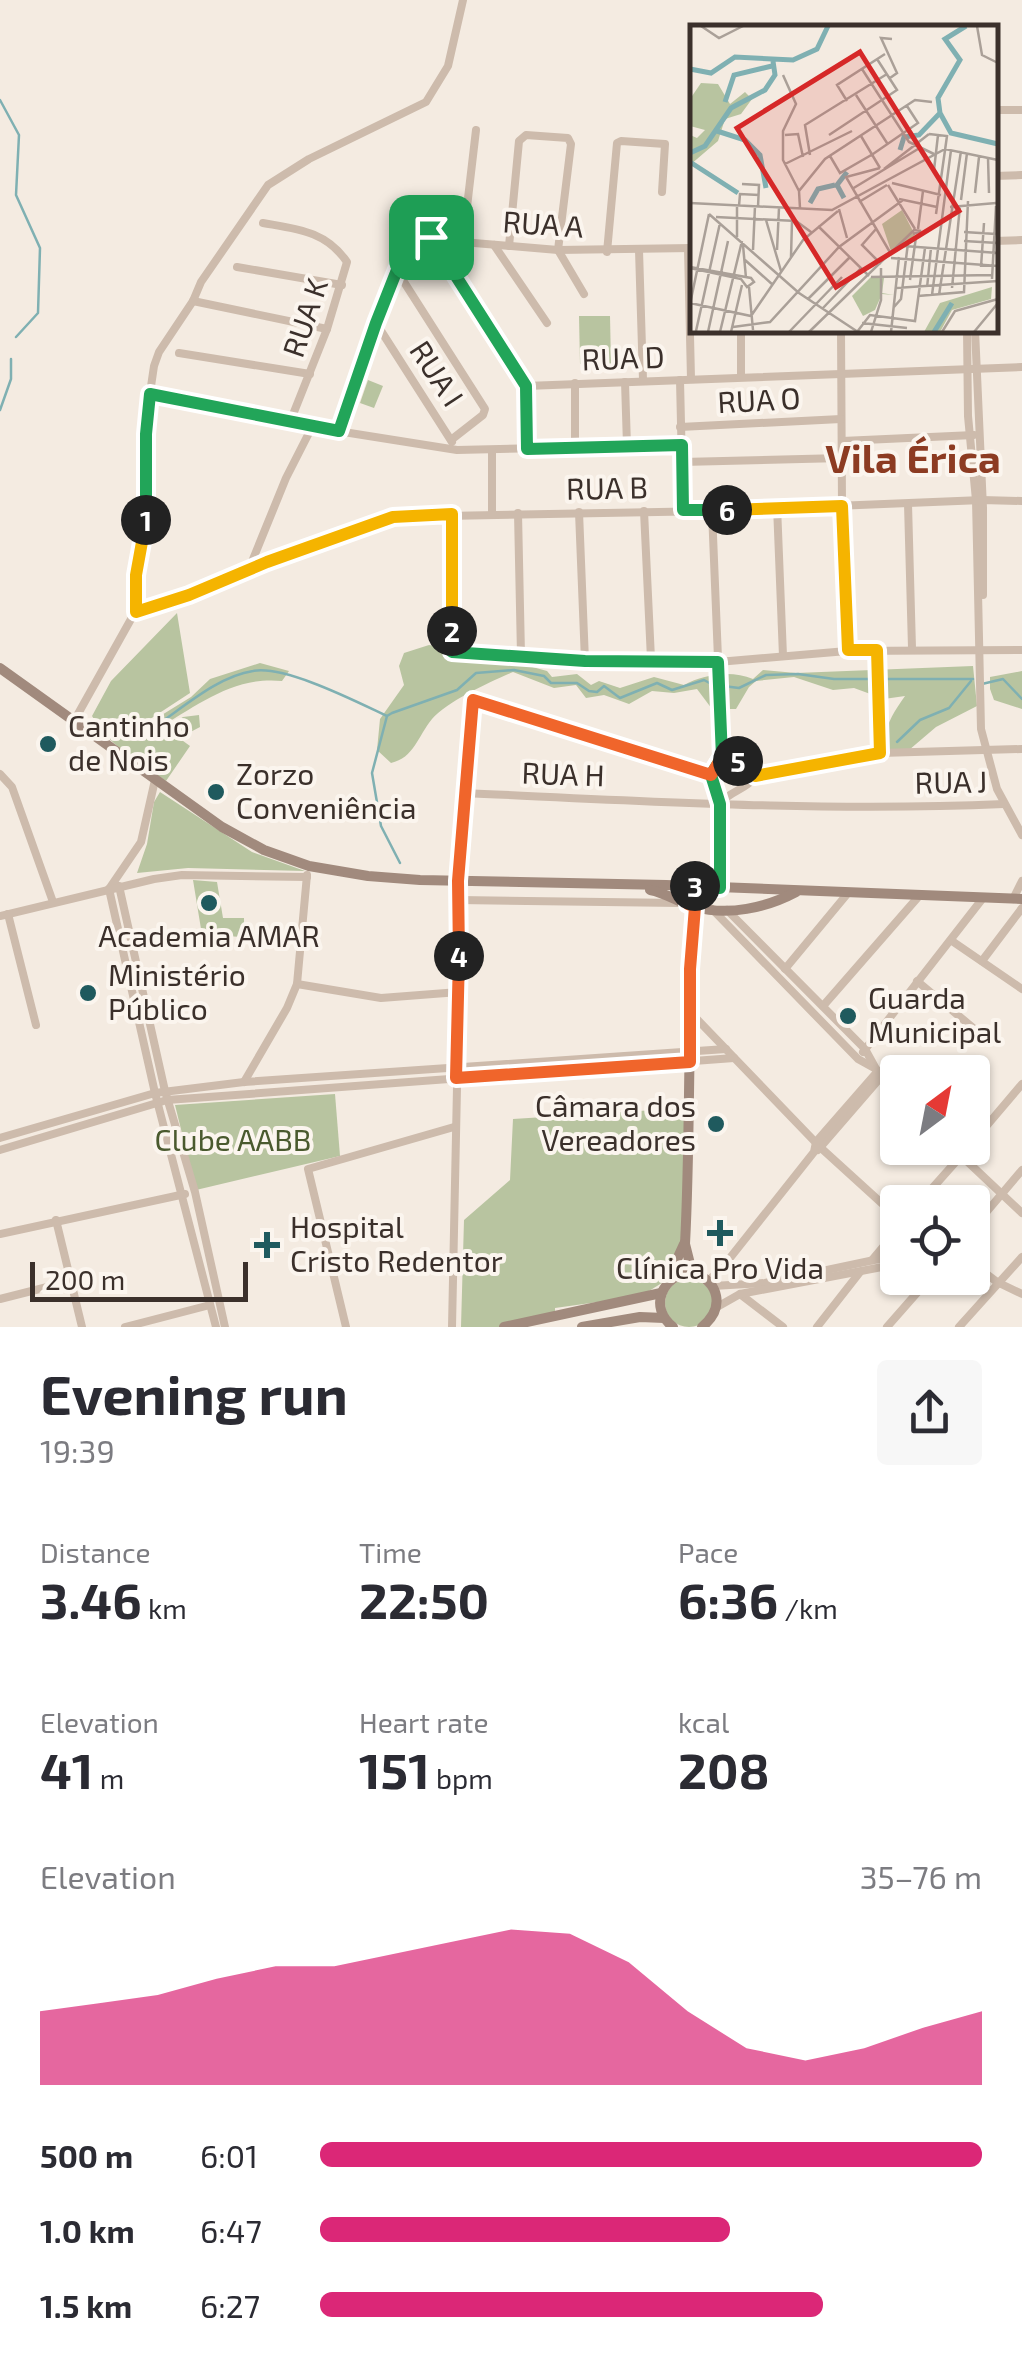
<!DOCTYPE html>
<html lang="en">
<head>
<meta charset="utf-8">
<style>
  body { margin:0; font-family:"Exo 2",sans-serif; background:#f7f7f7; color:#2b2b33; height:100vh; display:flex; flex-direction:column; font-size:38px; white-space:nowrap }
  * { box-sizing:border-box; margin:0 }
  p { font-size:32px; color:#7c7c81 }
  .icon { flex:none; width:55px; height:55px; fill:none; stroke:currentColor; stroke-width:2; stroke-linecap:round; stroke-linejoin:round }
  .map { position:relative; height:1327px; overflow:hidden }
  .panel { display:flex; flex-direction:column; background:#fff; flex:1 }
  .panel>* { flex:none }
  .needle { width:65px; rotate:32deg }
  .buttons { position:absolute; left:880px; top:1055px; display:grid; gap:20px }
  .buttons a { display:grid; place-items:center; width:110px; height:110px; border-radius:10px; background:#fff; box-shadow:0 2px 8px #0004; font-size:50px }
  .scale { position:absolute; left:30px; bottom:25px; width:218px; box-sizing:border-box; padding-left:10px; border:5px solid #3b302b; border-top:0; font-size:28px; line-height:35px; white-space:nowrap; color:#3b302b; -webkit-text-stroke:8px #fbf5ee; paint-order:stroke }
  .pin { position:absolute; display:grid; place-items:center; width:85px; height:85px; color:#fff; margin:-42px; border-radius:20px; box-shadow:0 5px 15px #0006 }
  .km { position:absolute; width:50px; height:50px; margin:-25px; border-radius:50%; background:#222; color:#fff; font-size:28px; line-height:50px; text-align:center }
  .round { display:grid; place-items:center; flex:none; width:105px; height:105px; border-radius:10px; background:#f7f7f7 }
  .head { display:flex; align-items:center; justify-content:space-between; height:170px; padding:0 40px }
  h1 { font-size:55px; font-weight:700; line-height:75px }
  .stats { display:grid; grid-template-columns:repeat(3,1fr); gap:15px; height:170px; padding:10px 40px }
  .stats div { display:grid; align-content:center }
  .stats b { font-size:50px; font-weight:700 }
  .stats small { font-size:28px; font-weight:400 }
  .stats p { font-size:28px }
  .chart { height:280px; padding:20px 40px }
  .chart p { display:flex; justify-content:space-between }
  .chart svg { width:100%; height:180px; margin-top:10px; fill:#db2777; opacity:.7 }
  ul { padding:0 40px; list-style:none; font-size:32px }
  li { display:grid; grid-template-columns:160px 120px 1fr; align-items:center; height:75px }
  li i { height:25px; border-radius:12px; background:#db2777 }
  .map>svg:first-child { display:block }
  .green { fill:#b8c4a0 }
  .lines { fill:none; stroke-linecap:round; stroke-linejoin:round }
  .stream { stroke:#7fb0b2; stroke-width:2.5 }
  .minor { stroke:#cdbbac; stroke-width:8 }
  .secondary { stroke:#a18a7d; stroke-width:10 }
  .split-1-casing { stroke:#fff; stroke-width:20 }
  .split-2-casing { stroke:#fff; stroke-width:20 }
  .split-3-casing { stroke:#fff; stroke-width:20 }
  .split-4-casing { stroke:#fff; stroke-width:20 }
  .split-5-casing { stroke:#fff; stroke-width:20 }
  .split-6-casing { stroke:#fff; stroke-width:20 }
  .split-7-casing { stroke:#fff; stroke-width:20 }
  .split-1 { stroke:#22a559; stroke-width:12 }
  .split-2 { stroke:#f5b400; stroke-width:12 }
  .split-3 { stroke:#22a559; stroke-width:12 }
  .split-4 { stroke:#f0652b; stroke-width:12 }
  .split-5 { stroke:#f0652b; stroke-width:12 }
  .split-6 { stroke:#f5b400; stroke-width:12 }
  .split-7 { stroke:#22a559; stroke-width:12 }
  .poi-dot { fill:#1f5a5e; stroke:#fbf5ee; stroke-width:4 }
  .labels { text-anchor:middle; stroke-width:8; stroke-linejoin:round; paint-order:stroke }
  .street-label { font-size:30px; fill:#3b302b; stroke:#fbf5ee }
  .poi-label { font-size:30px; fill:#3b302b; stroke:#fbf5ee; text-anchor:start }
  .park-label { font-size:30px; fill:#4a5a2e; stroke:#fbf5ee }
  .district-label { font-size:40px; font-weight:bold; fill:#8c3b22; stroke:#fbf5ee }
  .inset-river { fill:none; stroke:#7fb0b2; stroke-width:5 }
  .inset-road { fill:none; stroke:#aaa098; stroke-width:2.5 }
  .view { fill:#d62828; fill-opacity:0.15; stroke:#d62828; stroke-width:5 }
  .inset-edge { fill:none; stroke:#3b302b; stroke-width:5 }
</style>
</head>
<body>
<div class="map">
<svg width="1022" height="1327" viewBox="0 0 1022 1327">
  <rect width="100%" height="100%" fill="#f4ebe1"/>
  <g class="green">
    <path d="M 579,316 L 610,316 L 611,364 L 580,364 Z"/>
    <path d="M 368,380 L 383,386 L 374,408 L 360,403 Z"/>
    <path d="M 177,613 L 190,693 L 138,727 L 153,736 L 183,717 L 199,715 L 200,727 L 179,738 L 190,746 L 166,781 C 139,762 109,746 92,716 L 111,681 Z"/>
    <path d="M 429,645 L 500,658 L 547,671 L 552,677 L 577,674 L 591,685 L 599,681 L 620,688 L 654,677 L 684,685 C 705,674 731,670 753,679 L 763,670 L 796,673 L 973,666 L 977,706 L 936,727 L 909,750 L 889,753 C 881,729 892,715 905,696 L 884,699 L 854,688 L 833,690 L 794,677 L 756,681 L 749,687 L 736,709 L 712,709 L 697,689 L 674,693 L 652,691 L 629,704 L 604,695 L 586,698 L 576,685 L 554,688 L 513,672 C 490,682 448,701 432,719 C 418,736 414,758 391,763 L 377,750 L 380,719 L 404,685 L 399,666 L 404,653 Z"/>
    <path d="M 260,663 L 289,671 L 282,681 C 233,676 197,706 157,729 L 152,721 L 191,697 L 210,679 Z"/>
    <path d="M 1022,671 L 1022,709 L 994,700 L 990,689 L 990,677 Z"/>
    <path d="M 160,792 L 252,852 L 305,871 L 188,868 L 137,873 L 147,844 L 154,802 Z"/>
    <path d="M 193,880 L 217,882 L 223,918 L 244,918 L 244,937 L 202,935 Z"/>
    <path d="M 335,1094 L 340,1156 L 196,1190 L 175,1105 Z"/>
    <path d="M 686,1108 L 683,1247 L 665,1281 L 641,1296 L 555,1308 L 555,1319 L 514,1327 L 461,1327 L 464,1220 L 510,1180 L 513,1119 Z"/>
    <circle cx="689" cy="1303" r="24"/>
  </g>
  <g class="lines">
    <g class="stream">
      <path d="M 0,100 L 19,135 L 16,195 L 40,248 L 38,313 L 16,337"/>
      <path d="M 0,410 L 11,379 L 11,359"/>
      <path d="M 982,684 L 1003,679 L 1022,699"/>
      <path d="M 723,686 L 739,688 L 766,675 L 798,674 L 834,679 L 973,679"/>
      <path d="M 157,725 C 185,706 219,676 253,671 C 285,665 357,702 387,716"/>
      <path d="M 897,742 L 920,720 L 949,708 L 971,681"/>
      <path d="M 400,863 L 381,826 L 372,773 L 387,716 L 392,713 L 457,690 L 476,673 L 514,670 L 544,676 L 551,683 L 577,683 L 589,691 L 597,692 L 604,686 L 620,698 L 657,683 L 672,690 L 704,680 L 715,686"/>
    </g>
    <g class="minor">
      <path d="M 994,110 L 1022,110"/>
      <path d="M 994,176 L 1022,175"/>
      <path d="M 263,223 C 297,229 326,231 347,262 L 327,329 L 290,422"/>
      <path d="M 432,238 L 526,386"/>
      <path d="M 463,241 L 476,130"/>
      <path d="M 994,241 L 1022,240"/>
      <path d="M 494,245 L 547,323"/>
      <path d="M 509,246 L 519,141 L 526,135 L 568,138 L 571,144 L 558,250 L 584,294"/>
      <path d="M 688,248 L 691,379"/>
      <path d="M 639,250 L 643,380"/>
      <path d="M 607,252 L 617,143 L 621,141 L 665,144 L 662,192"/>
      <path d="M 237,267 L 342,285"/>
      <path d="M 397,271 L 485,409 L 483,415 L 451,440"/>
      <path d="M 193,301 L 327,329"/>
      <path d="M 376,323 L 452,442"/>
      <path d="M 741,330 L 741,377"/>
      <path d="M 841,330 L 842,506 L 847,651"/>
      <path d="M 967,330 L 968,416 L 976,500 L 981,729 L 997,789 L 1022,835"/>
      <path d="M 975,330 L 983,508 L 983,595"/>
      <path d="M 179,353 L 310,374"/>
      <path d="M 680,380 L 683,510"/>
      <path d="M 625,382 L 627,446"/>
      <path d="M 575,383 L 575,447"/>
      <path d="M 526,386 L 1022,367"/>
      <path d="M 526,386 L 527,449"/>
      <path d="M 150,394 L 312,427 L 457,450 L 682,445"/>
      <path d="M 680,427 L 841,419"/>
      <path d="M 339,431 L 376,323 L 408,242 L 414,238 L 558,250 L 692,248"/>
      <path d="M 842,441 L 974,435"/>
      <path d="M 682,462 L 842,458"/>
      <path d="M 908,504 L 912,648"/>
      <path d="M 777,506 L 783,656"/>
      <path d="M 644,511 L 651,659"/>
      <path d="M 712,511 L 722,757 L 711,775 L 720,804 L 720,888"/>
      <path d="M 579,512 L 585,661"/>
      <path d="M 518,513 L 521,655"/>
      <path d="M 452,514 L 452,652 L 585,661 L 718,662 L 847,651 L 1022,650"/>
      <path d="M 492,514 L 492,450"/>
      <path d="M 249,569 L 286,478 L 312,427"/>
      <path d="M 135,612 L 136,575 L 148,504 L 146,420 L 154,366 L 159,352 L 193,301 L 201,282 L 268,185 L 309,159 L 426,102 L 448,66 L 463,0"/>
      <path d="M 877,650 L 880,753"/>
      <path d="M 74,721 L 135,612 L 177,599 L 267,562 L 393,517 L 712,511 L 982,500 L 1022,501"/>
      <path d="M 722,757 L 745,764 L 755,777"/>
      <path d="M 0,774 L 12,787 L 53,902"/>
      <path d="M 464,793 C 644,801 824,812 1004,804"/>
      <path d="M 720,804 C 729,791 746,790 755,777 L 880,753 L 1022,749"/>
      <path d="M 119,886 L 165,1091 L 195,1192 L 225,1327"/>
      <path d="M 109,889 L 155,1093 L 216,1327"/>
      <path d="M 109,889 L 141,842 L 155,780"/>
      <path d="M 1013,899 L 1022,881"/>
      <path d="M 459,900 L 680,903"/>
      <path d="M 712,909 L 858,1059 L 876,1069"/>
      <path d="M 727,910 L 865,1049 L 876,1069 L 898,1091"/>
      <path d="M 8,914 L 36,1025"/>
      <path d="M 0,916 L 154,879 L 182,875 L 307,877"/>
      <path d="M 952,941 L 1022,989"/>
      <path d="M 982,961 L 1022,908"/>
      <path d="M 785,969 L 848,893"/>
      <path d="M 917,981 L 990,1042"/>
      <path d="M 297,984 L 381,998 L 459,992"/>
      <path d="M 823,1006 L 919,896"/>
      <path d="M 692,1014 L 821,1148 L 898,1218"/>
      <path d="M 863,1052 L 983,898"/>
      <path d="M 244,1082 L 287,1008 L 297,984 L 307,875"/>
      <path d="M 0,1138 L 155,1093 L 244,1082 L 726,1049"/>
      <path d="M 972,1143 L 1022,1084"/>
      <path d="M 953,1148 L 1022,1213"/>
      <path d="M 0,1150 L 167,1100 L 734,1058"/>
      <path d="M 818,1150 L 882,1076"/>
      <path d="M 920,1202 L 968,1148"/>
      <path d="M 56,1220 L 82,1327"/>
      <path d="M 972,1229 L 1022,1170"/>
      <path d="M 0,1234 L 185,1194"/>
      <path d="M 872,1260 L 898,1229"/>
      <path d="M 972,1263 L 997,1282 L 1022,1294"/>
      <path d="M 709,1280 L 722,1268 L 814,1152 L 816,1142 L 878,1071"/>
      <path d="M 713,1286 L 765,1283 L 898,1255"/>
      <path d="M 740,1294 L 783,1327"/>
      <path d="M 0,1299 L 71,1281"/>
      <path d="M 717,1307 L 740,1294 L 898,1264"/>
      <path d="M 125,1327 L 210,1305"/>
      <path d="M 346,1327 L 308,1169 L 454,1127"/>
      <path d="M 452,1327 L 459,992 L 458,881 L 473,700 L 711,775"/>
      <path d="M 817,1327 L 860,1272"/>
      <path d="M 887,1327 L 930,1278"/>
      <path d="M 959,1327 L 1022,1257"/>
    </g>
    <g class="secondary">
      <path d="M 0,668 L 222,827 L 264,850 L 309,866 L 368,876 L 420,880 L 666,885 L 1022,899"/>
      <path d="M 650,890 C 667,893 679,903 695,907 C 728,916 766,908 796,892"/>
      <path d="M 692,1272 L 685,1244 C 691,1131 687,1019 695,907"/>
      <path d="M 668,1279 L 684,1244"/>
      <path d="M 504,1327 L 661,1293"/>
      <path d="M 582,1327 L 640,1317 L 664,1318"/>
      <path d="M 673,1327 C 648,1307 662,1275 692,1272 C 720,1282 725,1308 702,1327"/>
    </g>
  </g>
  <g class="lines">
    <g class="split-1-casing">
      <path id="split-1" d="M 146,520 L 146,434 L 150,394 L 339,431 L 376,323 L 408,242 L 418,237 L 431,237"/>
    </g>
    <g class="split-2-casing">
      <path id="split-2" d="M 146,520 L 136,575 L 136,612 L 189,595 L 267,562 L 393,517 L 452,514 L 452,631"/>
    </g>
    <g class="split-3-casing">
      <path id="split-3" d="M 452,631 L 452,652 L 585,661 L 718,662 L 722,757 L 711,775 L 720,804 L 720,888 L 695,886"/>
    </g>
    <g class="split-4-casing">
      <path id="split-4" d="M 459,956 L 456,1078 L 690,1062 L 690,969 L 695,907 L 688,904 L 690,886 L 695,886"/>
    </g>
    <g class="split-5-casing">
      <path id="split-5" d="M 459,956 L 458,881 L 473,700 L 711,775 L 722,757 L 738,761"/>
    </g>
    <g class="split-6-casing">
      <path id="split-6" d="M 727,510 L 842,506 L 848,650 L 877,650 L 880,753 L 755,776 L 749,768 L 738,761"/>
    </g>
    <g class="split-7-casing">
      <path id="split-7" d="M 431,237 L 526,386 L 527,449 L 682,445 L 683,510 L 727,510"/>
    </g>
    <use href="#split-1" class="split-1"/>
    <use href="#split-2" class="split-2"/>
    <use href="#split-3" class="split-3"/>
    <use href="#split-4" class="split-4"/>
    <use href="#split-5" class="split-5"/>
    <use href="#split-6" class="split-6"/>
    <use href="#split-7" class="split-7"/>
  </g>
  <g class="poi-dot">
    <circle cx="48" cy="744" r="10"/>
    <circle cx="216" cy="792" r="10"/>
    <circle cx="209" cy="903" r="10"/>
    <circle cx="88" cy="993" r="10"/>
    <circle cx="848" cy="1016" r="10"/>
    <circle cx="716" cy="1124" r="10"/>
    <path d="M715 1218h10v10h10v10h-10v10h-10v-10h-10v-10h10z"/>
    <path d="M262 1230h10v10h10v10h-10v10h-10v-10h-10v-10h10z"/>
  </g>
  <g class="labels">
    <g class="street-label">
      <text transform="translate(543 225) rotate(4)" y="10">RUA A</text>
      <text transform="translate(306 318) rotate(-71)" y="10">RUA K</text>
      <text transform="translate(623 359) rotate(-2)" y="10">RUA D</text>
      <text transform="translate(436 374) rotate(57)" y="10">RUA I</text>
      <text transform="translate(759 401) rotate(-3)" y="10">RUA O</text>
      <text transform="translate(607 489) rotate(-1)" y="10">RUA B</text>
      <text transform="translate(563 775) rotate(2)" y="10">RUA H</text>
      <text transform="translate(951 783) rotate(-1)" y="10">RUA J</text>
    </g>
    <g class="poi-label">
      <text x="68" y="737">Cantinho<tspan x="68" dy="34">de Nois</tspan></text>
      <text x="236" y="785">Zorzo<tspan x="236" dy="34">Conveniência</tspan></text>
      <text x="209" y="947" text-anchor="middle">Academia AMAR</text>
      <text x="108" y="986">Ministério<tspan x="108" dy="34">Público</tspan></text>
      <text x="868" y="1009">Guarda<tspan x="868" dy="34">Municipal</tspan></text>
      <text x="696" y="1117" text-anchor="end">Câmara dos<tspan x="696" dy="34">Vereadores</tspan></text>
      <text x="290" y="1238">Hospital<tspan x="290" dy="34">Cristo Redentor</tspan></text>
      <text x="720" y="1279" text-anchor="middle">Clínica Pro Vida</text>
    </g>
    <g class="park-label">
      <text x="233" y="1151">Clube AABB</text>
    </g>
    <g class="district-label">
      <text x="913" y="473">Vila Érica</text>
    </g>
  </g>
  <g transform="translate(690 25)">
    <rect width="308" height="308" fill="#f4ebe1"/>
    <path d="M 11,58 L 28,59 L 40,79 L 55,67 L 62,74 L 51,89 L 35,94 L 28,116 L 0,140 L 0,110 L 7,113 L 15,105 L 0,101 L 0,74 ZM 212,185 L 225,210 L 202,229 L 192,199 ZM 181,252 L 194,253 L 192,268 L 204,270 L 192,269 L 185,285 L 173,291 L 162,271 ZM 302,262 L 301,274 L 262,285 L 250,307 L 234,307 L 250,278 Z" fill="#b8c4a0"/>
    <path class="inset-river" d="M 276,1 L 255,14 L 270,35 L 248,73 L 250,88 L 261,108 L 308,119M 0,44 L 21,48 L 45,32 L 103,35 L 127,24 L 138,1M 35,77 L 44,50 L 82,41M 27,106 L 55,115 L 70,130 L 76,163M 210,125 L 214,112 L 229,110 L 250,88M 0,128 L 15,121 L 41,83 L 75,65 L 85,50 L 83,36M 0,137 L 48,168M 154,173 L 147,160 L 157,147M 120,178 L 128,164 L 145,160M 244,307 L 262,278"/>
    <path class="inset-road" d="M 11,1 L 29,13 L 53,1M 287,1 L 292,30 L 308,38M 172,44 L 219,117 L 244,129M 93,50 L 106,79 L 93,106 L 93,135 L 109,166M 200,53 L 207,48 L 191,13 L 202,14M 166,70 L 197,118M 157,76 L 147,60 L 195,29M 239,109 L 257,111 L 246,189M 95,110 L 108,109 L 113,132M 139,110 L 207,65 L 187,34M 171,111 L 190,143M 120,130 L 115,100 L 197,49M 140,131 L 150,148 L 183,129 L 228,98 L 217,81M 298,133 L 299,168M 95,139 L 162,106M 190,143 L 156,152 L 201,229M 194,144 L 239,109M 244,145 L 248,110M 202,158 L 251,170M 52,159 L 69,160 L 68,182M 198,160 L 225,204M 162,164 L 228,124M 285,168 L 289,132M 209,174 L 247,182M 271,175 L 277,128M 169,177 L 197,160M 0,178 L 142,185 L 255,124 L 308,135M 49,181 L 50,169 L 69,170M 260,182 L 306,178M 110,183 L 109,166 L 135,134 L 225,75 L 242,77M 149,184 L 157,213M 19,189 L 109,268 L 168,307M 26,192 L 106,196 L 121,207M 76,195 L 91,246M 128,201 L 179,251M 186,204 L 172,220 L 191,239M 228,204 L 233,166M 274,207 L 306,209M 47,212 L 47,180M 274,216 L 308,218M 53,220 L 56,253M 214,221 L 308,228M 63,225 L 65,181M 87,225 L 89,183M 101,232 L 102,196M 201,233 L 308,241M 55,235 L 83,260M 0,242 L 61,253 L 64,257 L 57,262 L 51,254 L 0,243M 291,242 L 294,198M 181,252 L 303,250M 302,254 L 306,181M 220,255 L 226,212M 59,262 L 63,305M 206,263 L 308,256M 237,263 L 241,223M 262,263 L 270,181M 242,270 L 261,125M 249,270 L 271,126M 228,271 L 274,267 L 278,176M 118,274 L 160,232M 0,278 L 61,291 L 113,215 L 148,186M 0,279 L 19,189M 204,282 L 211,274 L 218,218M 133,283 L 171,243M 172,298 L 217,303M 43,302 L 80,297 L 149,222 L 213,175M 6,306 L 30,198M 18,307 L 38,216M 30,307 L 52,216M 41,307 L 52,260M 99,307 L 152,252M 119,307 L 224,205 L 231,206 L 223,209M 167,307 L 180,290 L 225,296 L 235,223M 181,307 L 191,275 L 191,243M 201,307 L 209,232M 252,307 L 265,286 L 308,274M 284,307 L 308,278"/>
    <path class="view" d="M 170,27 L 269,186 L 146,262 L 47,103 Z"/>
    <rect width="308" height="308" class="inset-edge"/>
  </g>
</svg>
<div class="buttons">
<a><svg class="needle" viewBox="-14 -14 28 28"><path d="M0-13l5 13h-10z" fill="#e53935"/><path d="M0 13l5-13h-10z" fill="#7c7c81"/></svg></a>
<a><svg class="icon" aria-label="locate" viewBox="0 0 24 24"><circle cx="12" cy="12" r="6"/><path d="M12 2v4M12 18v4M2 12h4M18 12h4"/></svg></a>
</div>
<div class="scale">200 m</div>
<div class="pin" style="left:431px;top:237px;background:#1e9e55"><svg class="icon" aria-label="arrive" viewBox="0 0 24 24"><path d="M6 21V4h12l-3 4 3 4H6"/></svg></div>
<b class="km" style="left:146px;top:520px">1</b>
<b class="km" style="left:452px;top:631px">2</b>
<b class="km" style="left:695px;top:886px">3</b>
<b class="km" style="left:459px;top:956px">4</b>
<b class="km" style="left:738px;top:761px">5</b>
<b class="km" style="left:727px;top:510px">6</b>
</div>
<section class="panel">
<div class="head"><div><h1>Evening run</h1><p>19:39</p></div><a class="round"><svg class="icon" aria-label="share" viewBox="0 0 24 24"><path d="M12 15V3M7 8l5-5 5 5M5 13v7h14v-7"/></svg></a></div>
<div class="stats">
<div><p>Distance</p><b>3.46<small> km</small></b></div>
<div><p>Time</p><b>22:50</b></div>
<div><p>Pace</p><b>6:36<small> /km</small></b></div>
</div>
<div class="stats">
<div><p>Elevation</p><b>41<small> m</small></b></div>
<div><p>Heart rate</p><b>151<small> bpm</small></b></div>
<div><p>kcal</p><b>208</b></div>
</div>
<div class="chart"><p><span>Elevation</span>35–76 m</p>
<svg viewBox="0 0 160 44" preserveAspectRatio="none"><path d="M0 44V26L10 24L20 22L30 18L40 15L50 15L60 12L70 9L80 6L90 7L100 14L110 26L120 35L130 38L140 35L150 30L160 26V44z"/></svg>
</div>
<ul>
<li><b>500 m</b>6:01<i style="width:100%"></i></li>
<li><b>1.0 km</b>6:47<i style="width:62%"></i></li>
<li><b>1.5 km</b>6:27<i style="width:76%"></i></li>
</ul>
</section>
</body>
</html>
